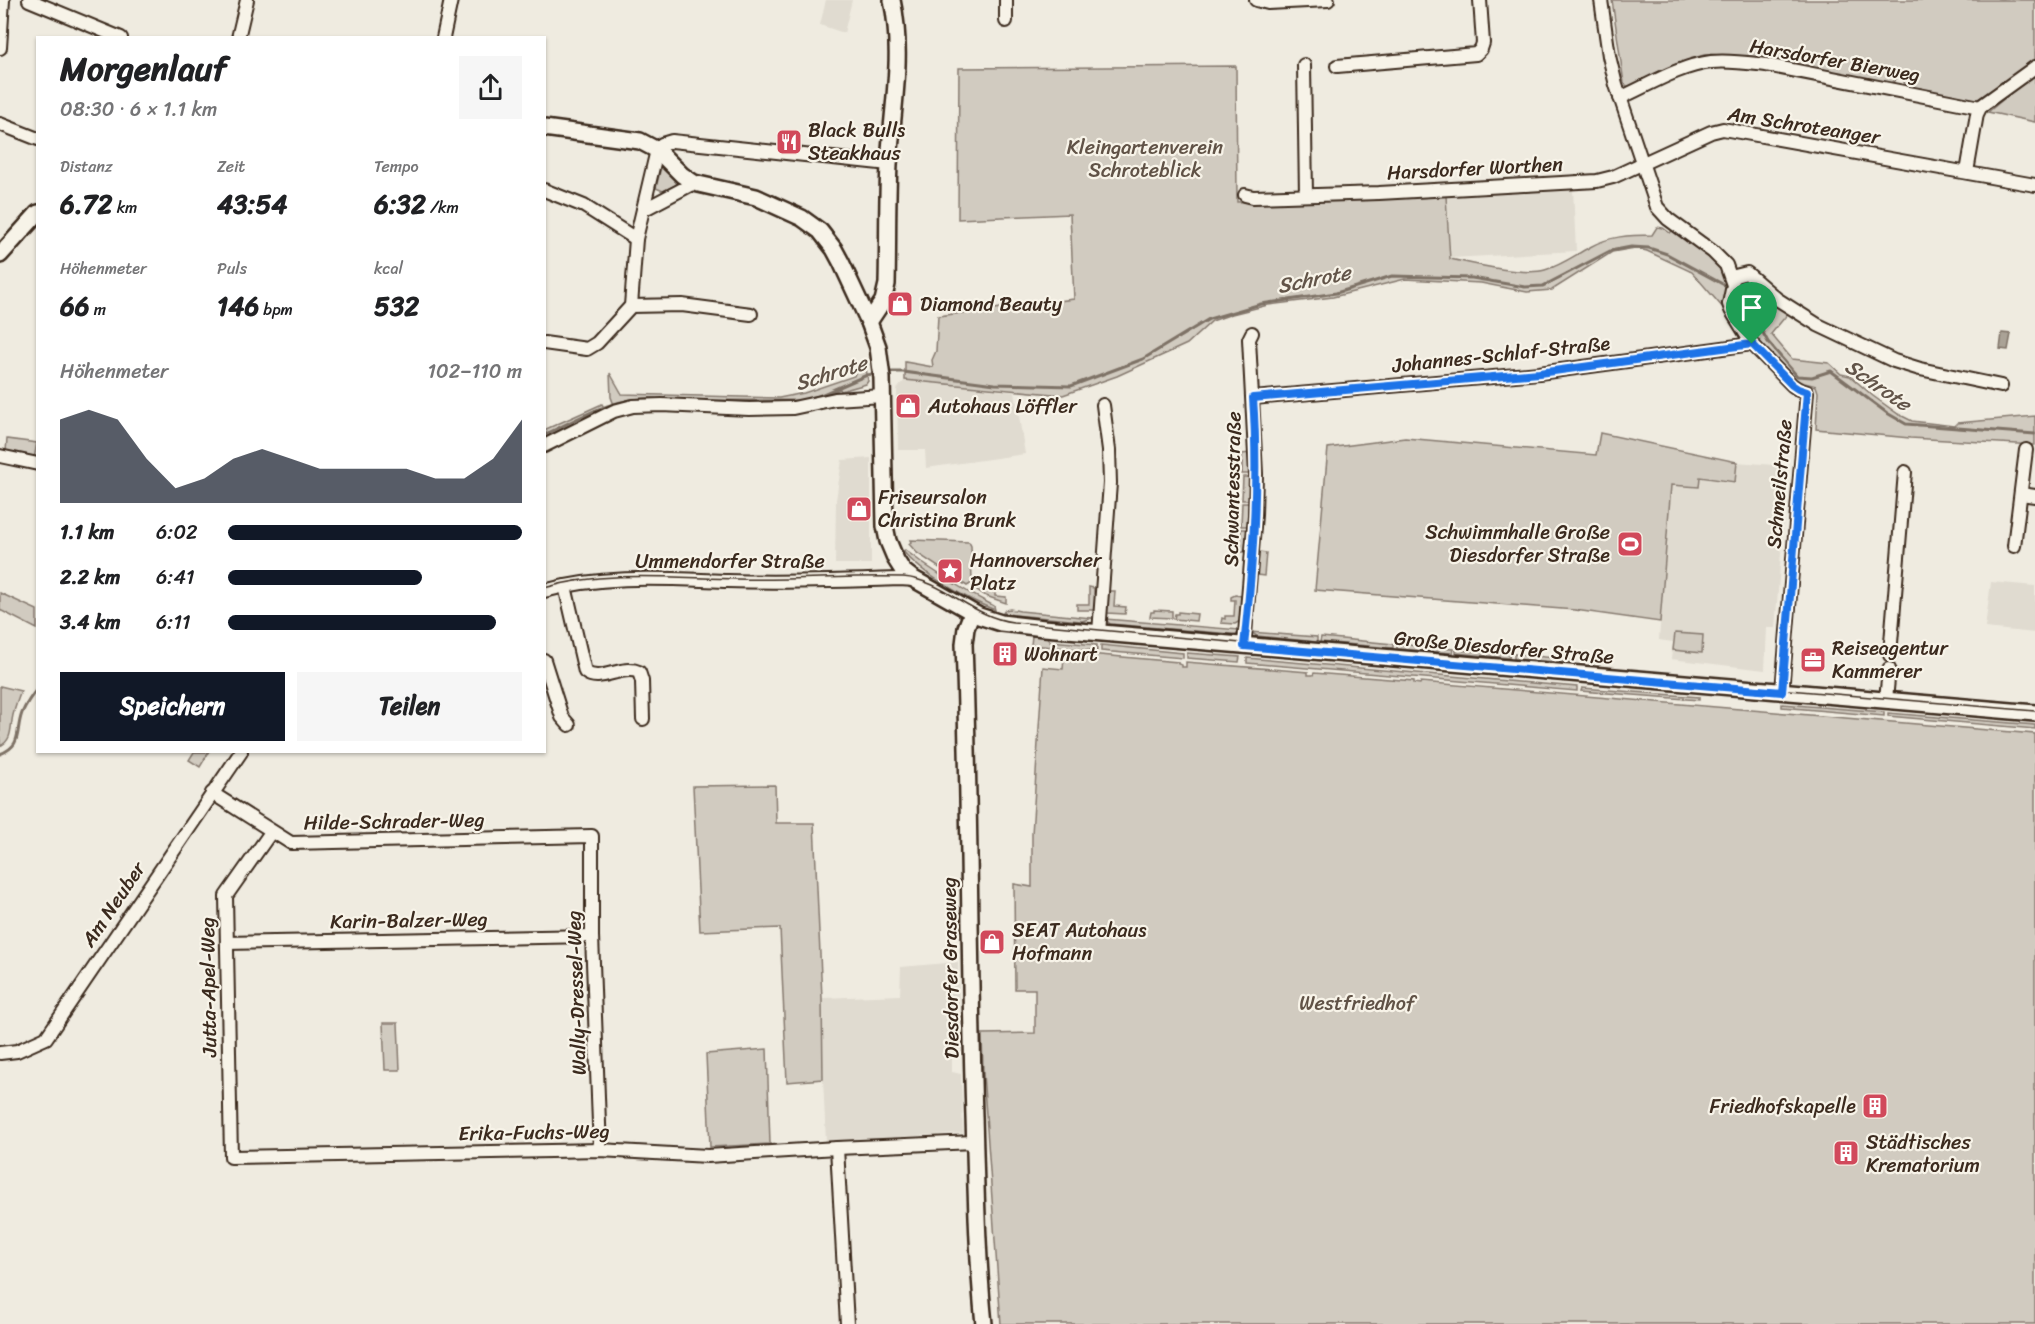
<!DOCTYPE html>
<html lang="de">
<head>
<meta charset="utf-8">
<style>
  body { margin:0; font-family:Sriracha,sans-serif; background:#f6f6f6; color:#202124; height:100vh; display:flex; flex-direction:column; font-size:22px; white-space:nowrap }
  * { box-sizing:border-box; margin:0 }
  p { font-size:20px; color:#757577 }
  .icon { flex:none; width:33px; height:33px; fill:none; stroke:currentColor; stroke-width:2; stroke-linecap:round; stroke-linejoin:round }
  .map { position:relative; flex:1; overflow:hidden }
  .details { position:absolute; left:36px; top:36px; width:510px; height:717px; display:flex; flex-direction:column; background:#fff; border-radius:0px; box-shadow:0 2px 4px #0004 }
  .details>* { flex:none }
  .pin { position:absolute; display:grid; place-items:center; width:51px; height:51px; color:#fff; margin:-62px -26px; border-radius:50% 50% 50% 0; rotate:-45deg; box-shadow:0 0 6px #0007 }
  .pin .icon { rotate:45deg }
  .round { display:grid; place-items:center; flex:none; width:63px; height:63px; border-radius:0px; background:#f6f6f6 }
  .summary { display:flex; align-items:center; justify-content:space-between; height:102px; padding:0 24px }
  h1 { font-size:33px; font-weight:800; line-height:45px }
  .metrics { display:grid; grid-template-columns:repeat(3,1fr); gap:9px; height:102px; padding:6px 24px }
  .metrics div { display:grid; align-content:center }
  .metrics b { font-size:26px; font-weight:800 }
  .metrics small { font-size:16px; font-weight:400 }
  .metrics p { font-size:16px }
  .chart { height:168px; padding:12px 24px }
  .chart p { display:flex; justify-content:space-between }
  .chart svg { width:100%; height:108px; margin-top:6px; fill:#111827; opacity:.7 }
  .action { display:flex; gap:12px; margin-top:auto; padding:12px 24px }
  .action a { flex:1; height:69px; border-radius:0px; background:#111827; color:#fff; font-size:24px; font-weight:800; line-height:69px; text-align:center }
  .action a+a { background:#f6f6f6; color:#202124 }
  ul { padding:0 24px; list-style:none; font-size:20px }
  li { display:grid; grid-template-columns:96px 72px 1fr; align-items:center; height:45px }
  li i { height:15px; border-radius:8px; background:#111827 }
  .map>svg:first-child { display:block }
  .built { fill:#e0dbd0 }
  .green { fill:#d1cbc0; stroke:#867a6f; stroke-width:1.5 }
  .water { fill:#aaa296; stroke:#7e7266; stroke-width:1.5 }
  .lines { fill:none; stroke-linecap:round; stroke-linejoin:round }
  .stream { stroke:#7e7266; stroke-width:3 }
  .minor-casing { stroke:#3b2a1e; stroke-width:16 }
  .major-casing { stroke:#3b2a1e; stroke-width:20 }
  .minor { stroke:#f7f3e8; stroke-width:12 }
  .major { stroke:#f7f3e8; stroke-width:15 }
  .tram { stroke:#3b2a1e; stroke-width:1.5 }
  .route-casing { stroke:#fff; stroke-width:12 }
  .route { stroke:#1a73e8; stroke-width:8 }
  .labels { text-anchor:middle; stroke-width:4.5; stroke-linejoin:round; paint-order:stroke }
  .street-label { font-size:20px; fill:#3b2a1e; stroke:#f7f3e8 }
  .poi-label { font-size:20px; fill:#3b2a1e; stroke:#f7f3e8; text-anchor:start }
  .park-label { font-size:20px; fill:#605246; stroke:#f7f3e8 }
  .water-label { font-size:21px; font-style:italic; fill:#625448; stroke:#f7f3e8 }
</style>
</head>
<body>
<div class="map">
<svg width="2035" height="1324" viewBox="0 0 2035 1324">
  <rect width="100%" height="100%" fill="#efebe0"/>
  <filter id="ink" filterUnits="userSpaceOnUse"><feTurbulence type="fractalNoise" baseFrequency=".0167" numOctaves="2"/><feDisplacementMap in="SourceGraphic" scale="12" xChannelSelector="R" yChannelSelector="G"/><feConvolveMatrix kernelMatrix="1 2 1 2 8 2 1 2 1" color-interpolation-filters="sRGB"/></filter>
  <g filter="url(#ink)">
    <g class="built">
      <path d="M 826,0 L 852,0 L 844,33 L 820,25 Z"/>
      <path d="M 1573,189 L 1576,251 L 1451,258 L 1447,197 Z"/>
      <path d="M 905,380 L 1015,392 L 1025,454 L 926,468 L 925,450 L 898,450 L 897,389 Z"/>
      <path d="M 871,458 L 871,564 L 835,564 L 836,500 L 842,460 Z"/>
      <path d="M 1737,462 L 1788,466 L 1775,628 L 1767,628 L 1765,670 L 1671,659 L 1673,642 L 1659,640 L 1671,485 L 1700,477 L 1735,482 Z"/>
      <path d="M 1991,582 L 2035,586 L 2035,633 L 1985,628 Z"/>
      <path d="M 958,962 L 960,1051 L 952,1057 L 952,1072 L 961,1074 L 963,1133 L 826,1142 L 823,1079 L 822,998 L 900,995 L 901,967 Z"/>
    </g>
    <g class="green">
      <path d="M 1612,0 L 2035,0 L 2035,60 L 1975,101 L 1905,86 L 1903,77 L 1897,78 L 1891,84 L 1746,57 L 1707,54 L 1676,64 L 1628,87 L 1624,83 Z"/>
      <path d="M 1236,66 L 1237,202 L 1446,196 L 1450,259 C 1473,264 1523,276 1545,270 C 1562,265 1575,255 1590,247 C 1609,236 1630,235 1652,235 L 1657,227 L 1663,228 L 1670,233 L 1673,230 L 1720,266 C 1729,281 1727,292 1724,309 L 1692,272 L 1647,251 L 1635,248 L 1612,252 L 1552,290 L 1527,292 L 1481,283 L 1405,279 L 1333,297 L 1268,305 L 1232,314 L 1212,321 L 1187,344 L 1117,376 L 1063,395 L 905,380 L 905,362 L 933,367 L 932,360 L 936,351 L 938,316 L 1074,299 L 1070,214 L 958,219 L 959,68 Z"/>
      <path d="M 2035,74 L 2035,122 L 1988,112 L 2028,79 Z"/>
      <path d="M 661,167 L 664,167 L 677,182 L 676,185 L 663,191 L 656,188 Z"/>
      <path d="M 1740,280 L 1790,311 L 1771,334 L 1792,359 L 1829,363 L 1841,374 L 1850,376 L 1873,396 L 1898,414 L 1912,421 L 1954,426 L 1957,423 L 2035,416 L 2035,445 L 1910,438 L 1816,429 L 1818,392 L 1816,386 L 1796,381 L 1779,364 L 1753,333 L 1744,319 Z"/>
      <path d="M 857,368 L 866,368 L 868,381 L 866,384 L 841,391 L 840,389 L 814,400 L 780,404 L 614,405 L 611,397 L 610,373 L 622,394 L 779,398 L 804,393 L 854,376 Z"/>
      <path d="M 602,404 L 606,411 L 545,440 L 544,430 Z"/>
      <path d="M 1600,433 L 1737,462 L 1735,482 L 1700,477 L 1699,487 L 1671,485 L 1660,622 L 1575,610 L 1315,590 L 1328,448 L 1405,438 L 1596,455 Z"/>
      <path d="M 7,439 L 37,443 L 34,459 L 6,451 Z"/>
      <path d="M 1250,453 L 1249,474 L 1242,474 L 1242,454 Z"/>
      <path d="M 1243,477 L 1249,477 L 1249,500 L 1242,500 Z"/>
      <path d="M 1242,503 L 1249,503 L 1248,526 L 1241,526 Z"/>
      <path d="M 1241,529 L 1247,529 L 1245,552 L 1239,552 Z"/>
      <path d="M 910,540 L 969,542 L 971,546 L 972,583 L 967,586 L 917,553 L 909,544 L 911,542 Z"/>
      <path d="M 905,550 C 933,572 963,590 994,606 L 995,610 C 968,600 920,573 903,551 Z"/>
      <path d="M 1259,552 L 1266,553 L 1264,576 L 1257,575 Z"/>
      <path d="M 976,579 L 980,579 L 980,588 L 995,589 L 995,596 L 1006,597 L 1006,603 L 986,596 L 977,590 Z"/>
      <path d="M 1089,587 L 1094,588 L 1094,594 L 1096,594 L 1094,610 L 1077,610 L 1077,604 L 1089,604 Z"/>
      <path d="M 1108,591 L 1115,591 L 1114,606 L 1126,607 L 1125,614 L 1107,613 Z"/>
      <path d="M 0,593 L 37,610 L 37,629 L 0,610 Z"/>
      <path d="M 1235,595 L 1242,596 L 1240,621 L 1235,624 L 1221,623 L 1222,618 L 1225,619 L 1225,616 L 1234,616 L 1235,600 L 1231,600 L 1231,597 Z"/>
      <path d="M 1010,609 L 1020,611 L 1092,618 L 1082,621 L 1014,615 L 1003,613 L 1005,610 Z"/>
      <path d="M 1154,610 L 1172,611 L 1172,618 L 1150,617 L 1151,612 L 1154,612 Z"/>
      <path d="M 1178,612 L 1197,614 L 1196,621 L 1174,619 L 1175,614 L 1178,614 Z"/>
      <path d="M 1105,619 L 1241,630 L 1237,634 L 1232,634 L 1110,624 Z"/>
      <path d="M 1250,632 L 1317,637 L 1317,642 L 1257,636 Z"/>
      <path d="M 1675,633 L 1703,635 L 1702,653 L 1673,650 Z"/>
      <path d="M 1032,636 L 1047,637 L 1050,641 L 1097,645 L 1097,651 L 1031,645 Z"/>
      <path d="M 1321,637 L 1393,644 L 1393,648 L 1320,642 Z"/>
      <path d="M 1397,644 L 1453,649 L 1452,653 L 1397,649 Z"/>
      <path d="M 1101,645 L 1183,653 L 1183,658 L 1101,651 Z"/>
      <path d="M 1044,650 L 1178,662 L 1178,664 L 1182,665 L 1182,667 L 1186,667 L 1186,662 L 1308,672 L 1308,675 L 1313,675 L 1314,673 L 1414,681 L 1414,683 L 1420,684 L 1421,682 L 2035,734 L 2035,1324 L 1001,1324 L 983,1073 L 982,1034 L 1035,1033 L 1035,989 L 1015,989 L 1014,884 L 1032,887 L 1032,834 L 1043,667 L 1063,669 L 1064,657 L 1043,655 Z"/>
      <path d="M 1456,650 L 1510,654 L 1509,658 L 1456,653 Z"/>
      <path d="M 1187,653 L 1240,657 L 1239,662 L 1187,658 Z"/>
      <path d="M 1514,654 L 1575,660 L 1572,663 L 1514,659 Z"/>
      <path d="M 1247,658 L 1577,687 L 1577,691 L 1247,663 Z"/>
      <path d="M 0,686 L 21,691 C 18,699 15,707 13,715 C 10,727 13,740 0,746 Z"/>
      <path d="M 1582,688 L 1699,697 L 1699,700 L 1581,691 Z"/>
      <path d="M 1782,704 L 1884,712 L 1884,716 L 1782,707 Z"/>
      <path d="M 1888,713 L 2035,725 L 2035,729 L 1888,716 Z"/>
      <path d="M 194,752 L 209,752 L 200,767 L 189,760 Z"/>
      <path d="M 775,785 L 776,823 L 814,823 L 822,998 L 823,1079 L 787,1082 L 780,928 L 700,931 L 693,786 Z"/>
      <path d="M 383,1023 L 398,1023 L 400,1070 L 385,1070 Z"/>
      <path d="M 767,1049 L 770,1144 L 710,1147 L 706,1054 Z"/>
    </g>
    <path class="water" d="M 2002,333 L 2011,334 L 2008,350 L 2000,349 Z"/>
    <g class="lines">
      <g class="stream">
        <path d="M 1736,291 L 1744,296 L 1759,317 L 1762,331 L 1768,342 L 1797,376 L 1812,377 L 1831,371 L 1887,413 L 1906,424 L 2035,434"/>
        <path d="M 888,372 L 903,372 L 995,384 L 1071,386 L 1143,359 L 1209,319 L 1261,304 L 1336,293 L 1392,276 L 1472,278 L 1525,287 L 1543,286 L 1610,251 L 1631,247 L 1649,248 L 1667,254 L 1728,287"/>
        <path d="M 814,398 L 867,375 L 878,373"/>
        <path d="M 701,401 L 796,401"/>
        <path d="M 544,435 C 582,417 612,397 655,399"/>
        <path d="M 0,754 C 23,745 15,732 22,713 C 26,704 32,695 38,688"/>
      </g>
      <g class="minor-casing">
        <g id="minor">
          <path d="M 29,0 L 121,38"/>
          <path d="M 1006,0 L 1006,21"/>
          <path d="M 1256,0 L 1268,3 L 1328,0"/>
          <path d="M 1601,0 L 1609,56 L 1616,85 L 1657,207 L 1668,219 L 1713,252 L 1726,265 L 1733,285 L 1729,304 L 1731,310 L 1752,344 L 1792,385 L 1798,389 L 1807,392 L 1782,691"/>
          <path d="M 238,38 L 247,0"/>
          <path d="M 443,38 L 451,0"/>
          <path d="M 0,48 L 3,0"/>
          <path d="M 1304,65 L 1306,195"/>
          <path d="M 1337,66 L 1476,54 L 1481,49 L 1483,43 L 1480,0"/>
          <path d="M 1620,98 C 1649,85 1679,66 1711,62 C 1729,60 1748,63 1766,65 L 1980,107"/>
          <path d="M 0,124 L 38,139"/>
          <path d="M 1967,172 L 1977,114 L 1981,106 L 2035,67"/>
          <path d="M 544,190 L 584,206 L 636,239"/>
          <path d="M 1245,195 L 1253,197 L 1379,193 L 1597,181 L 1613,177 L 1711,132 L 1723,129 L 2035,185"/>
          <path d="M 643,210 L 694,183"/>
          <path d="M 1731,277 L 1747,273 L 1777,299 L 1818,325 L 1894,361 L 1920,369 L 2001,386"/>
          <path d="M 631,306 L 682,305 L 751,314"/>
          <path d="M 544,343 L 587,349 L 597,343 L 631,306 L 636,239 L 657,150 L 662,144 L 672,141 L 889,164"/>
          <path d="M 1253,398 L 1539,373 L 1752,344"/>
          <path d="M 544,446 L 614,411 L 633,406 L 662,405 L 749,409 L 793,408 L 835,399 L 883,396"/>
          <path d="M 0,456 L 38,464"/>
          <path d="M 2021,494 L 2035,496"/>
          <path d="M 2014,546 L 2026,450"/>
          <path d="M 565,586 L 585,672 C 600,684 621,664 639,672 L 642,681 L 643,719"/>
          <path d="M 544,591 C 603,574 668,579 728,581 C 785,583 842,581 899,579 L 916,580"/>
          <path d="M 1099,633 L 1110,483 L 1109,450 L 1103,405"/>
          <path d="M 1244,646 L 1255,515 L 1256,474 L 1249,339 L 1252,333"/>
          <path d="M 1890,655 L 1905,472"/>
          <path d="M 544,660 L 562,717 L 569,725"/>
          <path d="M 1886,700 L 1889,669"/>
          <path d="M 212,793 L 291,843 L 592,836 L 592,936 L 600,1150"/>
          <path d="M 271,832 L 226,896 L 231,1157 L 600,1150 L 708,1156 L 837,1148"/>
          <path d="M 227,943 L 592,936"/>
          <path d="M 0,1053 L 17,1051 L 46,1038 L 241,752"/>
          <path d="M 847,1324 L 837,1148 L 974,1142"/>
        </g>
      </g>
      <g class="major-casing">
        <g id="major">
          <path d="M 544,128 L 640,141 L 657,150 L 682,175 L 694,183 L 756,197 L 802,218 L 820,231 L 834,249 L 841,262 L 869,322 L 878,347 L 882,378 L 885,526 L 888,541 L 896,560 L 903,571 L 912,578 L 979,616 L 1001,623 L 1044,628 L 2035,713"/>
          <path d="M 0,255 L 38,213"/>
          <path d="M 869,322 L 883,301 L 887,284 C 888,245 887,205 889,165 C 892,110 904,55 892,0"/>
          <path d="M 972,613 L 966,628 L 964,644 C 970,801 969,958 974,1116 C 976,1185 977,1255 984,1324"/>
        </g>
      </g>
      <use href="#minor" class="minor"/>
      <use href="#major" class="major"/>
      <path class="tram" d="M 544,588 C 606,570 674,578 737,579 C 793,581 848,575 903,577 C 944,580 971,617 1013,622 L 1318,650 L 2035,711"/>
    </g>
  </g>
  <g class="lines" filter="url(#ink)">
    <g class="route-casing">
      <path id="route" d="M 1752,344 L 1792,385 L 1798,389 L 1807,392 L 1782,692 L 1244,646 C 1253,563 1259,480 1253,398 L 1539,373 Z"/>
    </g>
    <use href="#route" class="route"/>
  </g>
  <defs>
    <g id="restaurant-square" transform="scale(1.35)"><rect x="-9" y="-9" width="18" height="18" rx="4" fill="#d1495b" stroke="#f7f3e8"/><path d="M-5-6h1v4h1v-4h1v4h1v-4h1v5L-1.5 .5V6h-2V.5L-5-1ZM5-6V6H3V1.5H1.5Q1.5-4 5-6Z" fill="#fff"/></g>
    <g id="shop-square" transform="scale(1.35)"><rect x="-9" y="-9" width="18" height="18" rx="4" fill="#d1495b" stroke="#f7f3e8"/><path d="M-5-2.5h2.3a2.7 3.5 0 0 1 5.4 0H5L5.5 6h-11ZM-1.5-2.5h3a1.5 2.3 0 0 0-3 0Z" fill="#fff"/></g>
    <g id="stadium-square" transform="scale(1.35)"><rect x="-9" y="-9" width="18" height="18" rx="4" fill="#d1495b" stroke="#f7f3e8"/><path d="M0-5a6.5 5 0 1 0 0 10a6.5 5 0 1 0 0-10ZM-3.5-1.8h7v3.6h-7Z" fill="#fff"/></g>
    <g id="sight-square" transform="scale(1.35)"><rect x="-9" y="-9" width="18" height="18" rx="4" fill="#d1495b" stroke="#f7f3e8"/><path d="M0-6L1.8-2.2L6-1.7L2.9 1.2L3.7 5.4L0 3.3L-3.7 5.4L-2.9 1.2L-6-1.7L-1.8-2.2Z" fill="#fff"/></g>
    <g id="building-square" transform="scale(1.35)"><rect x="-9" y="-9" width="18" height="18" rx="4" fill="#d1495b" stroke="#f7f3e8"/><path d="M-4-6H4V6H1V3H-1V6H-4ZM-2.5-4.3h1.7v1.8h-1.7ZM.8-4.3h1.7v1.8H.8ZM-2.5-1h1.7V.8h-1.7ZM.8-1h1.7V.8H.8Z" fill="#fff"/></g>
    <g id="office-square" transform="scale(1.35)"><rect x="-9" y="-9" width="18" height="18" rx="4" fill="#d1495b" stroke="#f7f3e8"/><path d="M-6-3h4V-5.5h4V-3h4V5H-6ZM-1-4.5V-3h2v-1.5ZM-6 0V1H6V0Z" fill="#fff"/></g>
  </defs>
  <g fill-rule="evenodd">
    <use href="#restaurant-square" x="789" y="142"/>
    <use href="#shop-square" x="900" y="304"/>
    <use href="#shop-square" x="908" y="406"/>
    <use href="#shop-square" x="859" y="509"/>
    <use href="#stadium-square" x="1630" y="544"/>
    <use href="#sight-square" x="950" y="571"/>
    <use href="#building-square" x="1005" y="654"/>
    <use href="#office-square" x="1813" y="660"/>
    <use href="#shop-square" x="992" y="942"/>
    <use href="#building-square" x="1875" y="1106"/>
    <use href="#building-square" x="1846" y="1153"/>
  </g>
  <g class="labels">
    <g class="street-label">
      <text transform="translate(1835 60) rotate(10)" y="7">Harsdorfer Bierweg</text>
      <text transform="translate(1804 125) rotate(9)" y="7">Am Schroteanger</text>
      <text transform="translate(1475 168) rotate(-3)" y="7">Harsdorfer Worthen</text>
      <text transform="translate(1501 354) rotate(-6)" y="7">Johannes-Schlaf-Straße</text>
      <text transform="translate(1779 484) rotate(-85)" y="7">Schmeilstraße</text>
      <text transform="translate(1232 489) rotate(-89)" y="7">Schwantesstraße</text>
      <text x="730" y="568">Ummendorfer Straße</text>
      <text transform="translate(1504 647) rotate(5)" y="7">Große Diesdorfer Straße</text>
      <text transform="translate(394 821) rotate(-1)" y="7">Hilde-Schrader-Weg</text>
      <text transform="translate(113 904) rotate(-56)" y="7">Am Neuber</text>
      <text transform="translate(409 920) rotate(-1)" y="7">Karin-Balzer-Weg</text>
      <text transform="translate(950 968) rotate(-91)" y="7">Diesdorfer Graseweg</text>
      <text transform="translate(208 987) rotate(-91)" y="7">Jutta-Apel-Weg</text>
      <text transform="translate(576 993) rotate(-92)" y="7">Wally-Dressel-Weg</text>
      <text transform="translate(534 1132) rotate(-1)" y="7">Erika-Fuchs-Weg</text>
    </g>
    <g class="poi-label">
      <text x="808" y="137">Black Bulls<tspan x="808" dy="23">Steakhaus</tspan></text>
      <text x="920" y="311">Diamond Beauty</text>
      <text x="928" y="413">Autohaus Löffler</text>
      <text x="878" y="504">Friseursalon<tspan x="878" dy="23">Christina Brunk</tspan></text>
      <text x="1610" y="539" text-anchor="end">Schwimmhalle Große<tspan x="1610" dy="23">Diesdorfer Straße</tspan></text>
      <text x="970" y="567">Hannoverscher<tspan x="970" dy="23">Platz</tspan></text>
      <text x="1832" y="655">Reiseagentur<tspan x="1832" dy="23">Kammerer</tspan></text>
      <text x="1024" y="661">Wohnart</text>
      <text x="1012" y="937">SEAT Autohaus<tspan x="1012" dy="23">Hofmann</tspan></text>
      <text x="1856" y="1113" text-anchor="end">Friedhofskapelle</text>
      <text x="1866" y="1149">Städtisches<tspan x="1866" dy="23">Krematorium</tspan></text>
    </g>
    <g class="park-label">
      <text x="1145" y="154">Kleingartenverein<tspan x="1145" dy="23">Schroteblick</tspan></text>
      <text x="1357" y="1010">Westfriedhof</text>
    </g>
    <g class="water-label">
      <text transform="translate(1314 279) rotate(-11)" y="7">Schrote</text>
      <text transform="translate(831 373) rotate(-17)" y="7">Schrote</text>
      <text transform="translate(1878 385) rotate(35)" y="7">Schrote</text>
    </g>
  </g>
</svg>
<div class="pin" style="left:1752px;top:344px;background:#1e9e55"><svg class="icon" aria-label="arrive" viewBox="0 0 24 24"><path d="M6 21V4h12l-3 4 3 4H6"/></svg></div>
<section class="details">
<div class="summary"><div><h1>Morgenlauf</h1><p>08:30 · 6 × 1.1 km</p></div><a class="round"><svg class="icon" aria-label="share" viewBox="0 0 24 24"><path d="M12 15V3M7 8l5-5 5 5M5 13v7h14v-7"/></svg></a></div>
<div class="metrics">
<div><p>Distanz</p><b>6.72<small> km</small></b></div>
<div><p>Zeit</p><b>43:54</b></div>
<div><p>Tempo</p><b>6:32<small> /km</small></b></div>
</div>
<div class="metrics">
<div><p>Höhenmeter</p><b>66<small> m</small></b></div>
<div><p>Puls</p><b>146<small> bpm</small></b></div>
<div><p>kcal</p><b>532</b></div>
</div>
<div class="chart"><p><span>Höhenmeter</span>102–110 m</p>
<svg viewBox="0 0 160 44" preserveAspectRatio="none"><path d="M0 44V10L10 6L20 10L30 26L40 38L50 34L60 26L70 22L80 26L90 30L100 30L110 30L120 30L130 34L140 34L150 26L160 10V44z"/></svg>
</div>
<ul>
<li><b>1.1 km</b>6:02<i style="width:100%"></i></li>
<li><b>2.2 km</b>6:41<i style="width:66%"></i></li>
<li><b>3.4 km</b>6:11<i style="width:91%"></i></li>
</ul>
<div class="action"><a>Speichern</a><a>Teilen</a></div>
</section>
</div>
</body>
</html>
